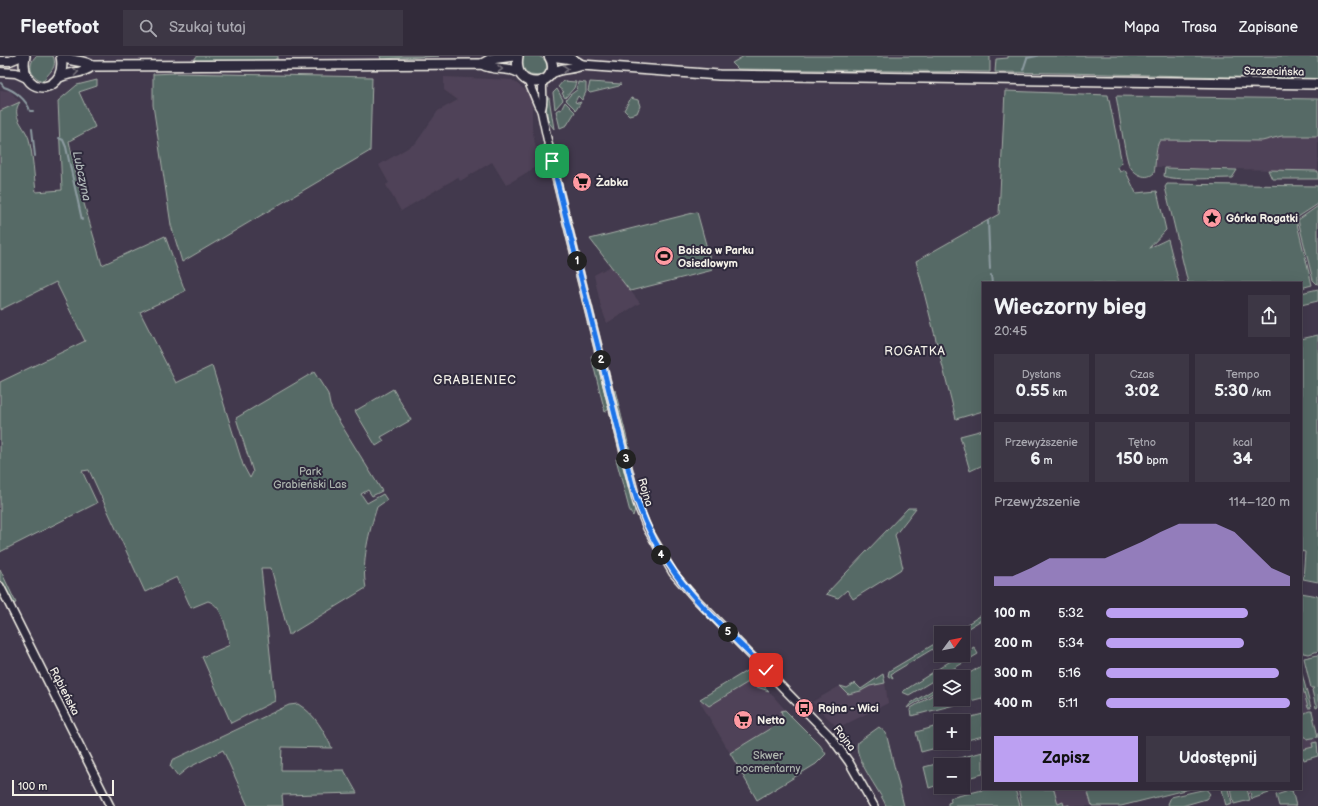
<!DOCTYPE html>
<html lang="pl">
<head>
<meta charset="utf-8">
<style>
  body { margin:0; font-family:"Balsamiq Sans",sans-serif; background:#3d3745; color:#f1f3f6; height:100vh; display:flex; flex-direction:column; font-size:15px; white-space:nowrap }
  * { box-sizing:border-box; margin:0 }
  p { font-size:13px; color:#a8a7af }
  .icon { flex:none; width:22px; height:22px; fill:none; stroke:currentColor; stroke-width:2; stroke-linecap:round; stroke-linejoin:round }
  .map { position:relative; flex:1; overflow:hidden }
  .panel { position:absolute; left:982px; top:226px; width:320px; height:508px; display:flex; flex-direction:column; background:#322b3a; border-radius:0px; box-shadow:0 4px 16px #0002,0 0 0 1px #4d4754 }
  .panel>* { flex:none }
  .needle { width:26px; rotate:58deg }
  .controls { position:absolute; left:934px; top:570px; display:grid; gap:8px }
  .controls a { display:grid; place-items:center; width:36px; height:36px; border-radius:0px; background:#322b3a; box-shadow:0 4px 16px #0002,0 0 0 1px #4d4754; font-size:20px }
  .scale { position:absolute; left:12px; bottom:10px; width:102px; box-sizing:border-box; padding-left:4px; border:2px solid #f4f1e8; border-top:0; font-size:11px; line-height:14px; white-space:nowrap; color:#f4f1e8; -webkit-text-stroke:3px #2f2a3d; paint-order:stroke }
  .pin { position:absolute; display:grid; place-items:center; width:34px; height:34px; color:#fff; margin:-17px; border-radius:8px; box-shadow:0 2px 6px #0006 }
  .km { position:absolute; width:20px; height:20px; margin:-10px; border-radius:50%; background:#222; color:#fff; font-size:11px; line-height:20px; text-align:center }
  .round { display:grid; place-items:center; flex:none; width:42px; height:42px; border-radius:0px; background:#3d3745 }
  .overview { display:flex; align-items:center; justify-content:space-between; height:68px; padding:0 12px }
  h1 { font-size:22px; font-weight:600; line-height:30px }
  .stats { display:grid; grid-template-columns:repeat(3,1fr); gap:6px; height:68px; padding:4px 12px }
  .stats div { display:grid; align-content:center; border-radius:0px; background:#3d3745; text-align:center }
  .stats b { font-size:17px; font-weight:600 }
  .stats small { font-size:11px; font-weight:400 }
  .stats p { font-size:11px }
  .chart { height:112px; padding:8px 12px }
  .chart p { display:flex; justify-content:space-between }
  .chart svg { width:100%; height:72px; margin-top:4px; fill:#bca0f2; opacity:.7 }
  .action { display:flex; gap:8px; margin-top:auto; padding:8px 12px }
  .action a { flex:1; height:46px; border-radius:0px; background:#bca0f2; color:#111; font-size:16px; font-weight:600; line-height:46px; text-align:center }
  .action a+a { background:#3d3745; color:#f1f3f6 }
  ul { padding:0 12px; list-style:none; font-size:13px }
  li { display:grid; grid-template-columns:64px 48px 1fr; align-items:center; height:30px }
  li i { height:10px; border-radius:5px; background:#bca0f2 }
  header { display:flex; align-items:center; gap:24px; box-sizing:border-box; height:56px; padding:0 20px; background:#322b3a; border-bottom:1px solid #4d4754 }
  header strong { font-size:19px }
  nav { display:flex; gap:22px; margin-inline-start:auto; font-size:14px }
  .search { width:280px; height:36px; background:#3d3745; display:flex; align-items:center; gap:10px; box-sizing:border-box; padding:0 14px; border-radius:0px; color:#a8a7af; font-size:15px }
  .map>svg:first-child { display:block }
  .built { fill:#504358 }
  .green { fill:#566b66; stroke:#a5aea7 }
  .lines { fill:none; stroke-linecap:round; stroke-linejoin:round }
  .stream { stroke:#8d9ba1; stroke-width:2 }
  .tertiary-casing { stroke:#f4f1e8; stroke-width:10 }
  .secondary-casing { stroke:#f4f1e8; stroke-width:11 }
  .primary-casing { stroke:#f4f1e8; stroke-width:12 }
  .tertiary { stroke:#2f2a3d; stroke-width:7 }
  .secondary { stroke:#2f2a3d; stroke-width:8 }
  .primary { stroke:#2f2a3d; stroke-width:9 }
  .oneway { stroke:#747079 }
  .route-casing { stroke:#fff; stroke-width:8 }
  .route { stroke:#1a73e8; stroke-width:5 }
  .labels { text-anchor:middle; stroke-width:4; stroke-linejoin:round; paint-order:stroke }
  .street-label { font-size:11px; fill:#f4f1e8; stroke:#2f2a3d }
  .poi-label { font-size:11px; font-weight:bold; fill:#f4f1e8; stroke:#2f2a3d; text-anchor:start }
  .park-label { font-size:11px; fill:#adb5ae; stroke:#2f2a3d }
  .water-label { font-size:12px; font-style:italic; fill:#b0b8b8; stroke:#2f2a3d }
  .neighbourhood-label { font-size:12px; letter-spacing:1px; fill:#f4f1e8; stroke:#2f2a3d }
</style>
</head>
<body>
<header>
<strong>Fleetfoot</strong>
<div class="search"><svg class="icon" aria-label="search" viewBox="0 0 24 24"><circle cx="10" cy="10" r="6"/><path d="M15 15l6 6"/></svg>Szukaj tutaj</div>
<nav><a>Mapa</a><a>Trasa</a><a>Zapisane</a></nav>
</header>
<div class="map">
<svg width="1318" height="750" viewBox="0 0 1318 750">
  <rect width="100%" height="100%" fill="#42394d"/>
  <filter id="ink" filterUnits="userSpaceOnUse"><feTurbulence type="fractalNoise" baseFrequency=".025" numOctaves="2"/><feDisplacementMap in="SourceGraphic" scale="8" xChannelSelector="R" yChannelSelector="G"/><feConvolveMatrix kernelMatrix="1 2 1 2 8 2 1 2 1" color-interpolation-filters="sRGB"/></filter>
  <g filter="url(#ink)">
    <g class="built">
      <path d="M 444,21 L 512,24 L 529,37 L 532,49 L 532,72 L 539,109 L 506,129 L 492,106 L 460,125 L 458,121 L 401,155 L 386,129 L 389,127 L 379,109 L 416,87 L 438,55 L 458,44 L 444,34 Z"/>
      <path d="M 0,34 L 10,35 L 20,46 L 0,55 Z"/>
      <path d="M 1157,75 L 1318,78 L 1318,115 L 1155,111 Z"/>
      <path d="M 611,210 L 640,247 L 607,267 L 601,251 L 594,219 Z"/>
      <path d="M 751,616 L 791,660 L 730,697 L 700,646 Z"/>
      <path d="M 1301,623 L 1317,690 L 1301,697 Z"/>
      <path d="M 885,627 L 888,647 L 838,672 L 812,646 L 840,630 L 848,638 L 861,635 L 870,630 Z"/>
      <path d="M 1026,733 L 1161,733 L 1095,750 L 1031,750 Z"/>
    </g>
    <g class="green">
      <path d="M 36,0 L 53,0 C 58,12 49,16 43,25 C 30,21 27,9 36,0 Z"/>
      <path d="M 198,0 L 278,0 L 278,2 L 268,6 L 195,5 L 195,2 Z"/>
      <path d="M 380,0 L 439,0 L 381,3 Z"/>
      <path d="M 523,0 L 539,0 L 548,6 L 546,15 L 540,20 L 530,19 L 520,10 Z"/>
      <path d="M 744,0 L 990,0 L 990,16 L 738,13 L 732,7 Z"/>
      <path d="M 1008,0 L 1318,0 L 1318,23 C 1210,21 1102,17 995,16 L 996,3 L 1008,2 Z"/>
      <path d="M 175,17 L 372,21 L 370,95 L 182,206 L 171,169 L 153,49 L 153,18 Z"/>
      <path d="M 97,24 L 97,30 L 79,36 L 95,71 L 69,85 L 78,127 L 102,209 L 165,180 L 185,235 L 140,256 L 176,327 L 212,310 L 243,409 L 250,422 L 253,416 L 236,362 L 314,316 L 328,338 L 330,349 L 334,357 L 382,435 L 372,440 L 368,434 L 361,438 L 367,447 L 383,438 L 387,444 L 377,451 C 369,476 361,506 366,532 L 289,579 L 271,512 L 261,512 L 275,645 L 231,667 L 202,601 L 230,589 C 226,575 224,550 208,545 L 191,552 L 177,521 L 145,536 L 89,414 L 82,415 L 97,447 L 0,496 L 0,326 L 85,285 L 56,226 L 0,254 L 0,55 L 20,46 C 10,60 25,70 29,83 C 33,100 34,119 36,136 L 62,134 L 58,45 L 77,29 Z"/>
      <path d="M 563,25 L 576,26 L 574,32 L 565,42 L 562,37 L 564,36 L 558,31 Z"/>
      <path d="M 578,26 L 586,27 L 586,36 L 582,44 L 578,40 L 575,46 L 578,47 L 581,46 L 576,54 L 566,44 L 570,39 L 578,33 L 577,32 Z"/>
      <path d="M 590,26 L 621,28 L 619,30 L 590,37 L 588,35 Z"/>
      <path d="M 557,33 L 563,44 L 555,53 L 553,37 Z"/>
      <path d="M 1005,35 L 1108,39 L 1122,107 L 1118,111 L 1120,116 L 1125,114 L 1136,137 L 1157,135 L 1166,174 L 1149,192 L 1168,183 L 1179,227 L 983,227 L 983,355 L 956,363 L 916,205 L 999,158 Z"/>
      <path d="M 1116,40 L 1318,43 L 1318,80 L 1282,80 L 1262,85 L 1160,84 C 1155,90 1156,109 1154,117 C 1145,126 1131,116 1128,106 C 1123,89 1120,60 1116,40 Z"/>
      <path d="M 545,42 L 549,42 L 554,73 L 548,65 Z"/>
      <path d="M 631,42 L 638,44 L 640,50 L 637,57 L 629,59 L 624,54 Z"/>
      <path d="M 565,46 L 575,56 L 567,69 L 560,72 L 556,55 L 559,53 L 561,54 Z"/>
      <path d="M 1165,112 L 1237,114 L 1232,122 C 1220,122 1172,125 1164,120 Z"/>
      <path d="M 1268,114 L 1318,115 L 1318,123 L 1272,123 Z"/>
      <path d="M 1167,128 L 1318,130 L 1318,148 L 1298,161 L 1296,164 L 1312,229 L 1301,232 L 1301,227 L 1188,227 L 1165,131 Z"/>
      <path d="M 1318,150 L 1318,228 L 1317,228 L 1313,224 L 1298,164 Z"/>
      <path d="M 697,156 L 713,214 L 630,235 L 590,183 Z"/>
      <path d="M 1318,233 L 1318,245 L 1301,249 L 1301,237 Z"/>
      <path d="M 1318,279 L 1318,526 L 1303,523 L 1305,496 L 1301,495 L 1301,283 Z"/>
      <path d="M 595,298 L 609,353 L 605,356 L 591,300 Z"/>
      <path d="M 393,333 L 411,364 L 381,381 L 384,385 L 376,390 L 355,355 Z"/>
      <path d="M 615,334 L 630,395 L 629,396 L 614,336 Z"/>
      <path d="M 983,374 L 983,409 L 970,415 L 960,380 Z"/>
      <path d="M 621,402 L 635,453 L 633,460 L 630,456 L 616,403 Z"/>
      <path d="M 908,452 L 916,452 L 895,479 L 903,512 L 853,543 L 847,534 L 838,542 L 826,538 Z"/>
      <path d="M 0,513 L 16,547 L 12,548 L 0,523 Z"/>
      <path d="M 1301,537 L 1318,540 L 1318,595 L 1309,598 L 1303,597 L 1301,593 Z"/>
      <path d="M 983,558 L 983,563 L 960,577 L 953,577 Z"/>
      <path d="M 941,584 L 941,588 L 891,618 L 893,623 L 888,620 L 889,615 Z"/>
      <path d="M 974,591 L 978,598 L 909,639 L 902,636 L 960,599 L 963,599 L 969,593 L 970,595 L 973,594 L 972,592 Z"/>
      <path d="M 1318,599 L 1318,651 L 1316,652 L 1312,634 L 1314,632 L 1311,632 L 1304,602 Z"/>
      <path d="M 983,609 L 983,645 L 982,642 L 911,660 L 910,654 L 911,652 L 941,634 L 941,643 L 963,643 L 963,621 Z"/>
      <path d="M 748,614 L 769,635 L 754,630 L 750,625 L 709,650 L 700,643 Z"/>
      <path d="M 1301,614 L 1311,652 L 1308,652 L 1303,633 L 1301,633 Z"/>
      <path d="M 883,618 L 885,627 L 870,630 L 861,635 L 848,638 L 840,630 L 847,632 L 855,627 L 861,633 Z"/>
      <path d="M 941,629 L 941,632 L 907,652 L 911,647 Z"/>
      <path d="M 298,648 C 316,659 323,674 332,692 L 282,691 L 281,714 L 344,714 L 357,737 L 282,739 L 283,750 L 248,750 L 223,694 L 188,712 L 178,720 L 170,710 L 172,704 L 289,649 Z"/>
      <path d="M 785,654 L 820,689 L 826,698 L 816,708 L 757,744 L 730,697 L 784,664 L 781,655 Z"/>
      <path d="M 1309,655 L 1312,655 L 1318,681 L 1307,683 L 1306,681 L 1304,681 L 1301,659 Z"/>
      <path d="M 983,658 L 983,680 L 963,685 L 963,665 L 955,665 Z"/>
      <path d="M 941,669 L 941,687 L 955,687 L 921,696 L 916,676 Z"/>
      <path d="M 879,671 L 886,677 L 904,750 L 886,750 C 880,734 852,701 858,686 Z"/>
      <path d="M 1317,686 L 1318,700 L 1304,704 L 1303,701 L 1301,701 L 1301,694 L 1313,691 L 1312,687 Z"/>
      <path d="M 983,696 L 983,718 L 963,723 L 963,709 L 941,709 L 941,728 L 929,732 L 924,711 Z"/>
      <path d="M 986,733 L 1015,733 L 1020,750 L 948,750 L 948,747 L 951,746 L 950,742 Z"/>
      <path d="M 1018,733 L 1054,733 L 1058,748 L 1063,746 L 1064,750 L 1069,749 L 1070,750 L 1022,750 Z"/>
      <path d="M 1087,733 L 1189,733 L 1121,750 L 1092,750 Z"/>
      <path d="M 1206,733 L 1210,738 L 1206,743 L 1182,750 L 1169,750 L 1168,748 L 1171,741 Z"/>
      <path d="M 1222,733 L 1229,733 L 1232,748 L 1226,750 Z"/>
      <path d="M 1231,733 L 1247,733 L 1250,744 L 1234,748 Z"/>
      <path d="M 1249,733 L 1269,733 L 1269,737 L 1252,743 Z"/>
      <path d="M 1292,734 L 1296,750 L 1279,750 L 1276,739 Z"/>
    </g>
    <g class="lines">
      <g class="stream">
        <path d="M 1023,14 L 1027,2 L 1037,0"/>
        <path d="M 1,27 L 4,31 C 14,34 27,44 30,55 L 33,55"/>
        <path d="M 32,73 L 35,100"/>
        <path d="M 59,82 L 63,84 L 66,91 L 82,164"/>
        <path d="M 988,165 L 990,213"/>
        <path d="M 991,219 L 992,227"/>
      </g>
      <g class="tertiary-casing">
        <g id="tertiary">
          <path d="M 528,25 L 538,49 L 541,54 L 553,110 L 627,408 L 637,447 L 647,472 L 673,517 L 694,541 L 830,680 L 849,706 L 874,750"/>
          <path d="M 541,54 C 545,46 541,35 543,25"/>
          <path d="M 0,530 L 110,750"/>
        </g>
      </g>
      <g class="secondary-casing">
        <g id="secondary">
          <path d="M 0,5 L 10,5 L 22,0"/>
          <path d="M 0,16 L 16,17 L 27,22"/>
        </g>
      </g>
      <g class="primary-casing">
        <g id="primary">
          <path d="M 25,0 C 22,15 27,31 44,31 C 59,28 64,15 61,0"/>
          <path d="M 62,0 C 72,7 83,3 92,10 L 482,8 C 494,15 507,10 518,16"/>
          <path d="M 518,0 C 511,40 567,29 549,0"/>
          <path d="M 551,0 L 572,3 L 582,9"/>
          <path d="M 482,8 L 491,3 L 514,0"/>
          <path d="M 550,18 C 560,11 571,14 582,9 L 719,19 L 1318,28"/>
          <path d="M 60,21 C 70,16 83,18 92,10"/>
        </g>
      </g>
      <use href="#tertiary" class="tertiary"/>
      <use href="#secondary" class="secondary"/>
      <use href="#primary" class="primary"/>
    </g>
    <defs><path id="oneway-chevron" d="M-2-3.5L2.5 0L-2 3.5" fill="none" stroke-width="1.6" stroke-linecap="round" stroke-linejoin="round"/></defs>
    <g class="oneway">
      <use href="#oneway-chevron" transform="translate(500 13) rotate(1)"/>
      <use href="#oneway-chevron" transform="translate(566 13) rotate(-3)"/>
      <use href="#oneway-chevron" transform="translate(76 16) rotate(-8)"/>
    </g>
  </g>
  <g class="lines" filter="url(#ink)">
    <g class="route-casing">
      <path id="route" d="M 552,105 L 632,428 C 656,515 706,553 766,614"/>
    </g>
    <use href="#route" class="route"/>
  </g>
  <defs>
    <g id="supermarket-disc" transform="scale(1)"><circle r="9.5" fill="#ff9aa2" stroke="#2f2a3d"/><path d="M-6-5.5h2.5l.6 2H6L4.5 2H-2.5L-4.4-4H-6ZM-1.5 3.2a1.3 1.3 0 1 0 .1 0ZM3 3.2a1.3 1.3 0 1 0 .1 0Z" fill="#111"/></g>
    <g id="sight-disc" transform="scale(1)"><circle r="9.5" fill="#ff9aa2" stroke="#2f2a3d"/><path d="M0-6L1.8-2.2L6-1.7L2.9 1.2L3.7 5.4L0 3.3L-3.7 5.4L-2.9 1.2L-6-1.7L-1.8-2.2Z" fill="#111"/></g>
    <g id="stadium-disc" transform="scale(1)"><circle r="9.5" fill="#ff9aa2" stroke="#2f2a3d"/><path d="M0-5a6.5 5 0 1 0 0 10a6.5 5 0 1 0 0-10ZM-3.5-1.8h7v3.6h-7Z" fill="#111"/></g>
    <g id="bus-disc" transform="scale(1)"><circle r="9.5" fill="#ff9aa2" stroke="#2f2a3d"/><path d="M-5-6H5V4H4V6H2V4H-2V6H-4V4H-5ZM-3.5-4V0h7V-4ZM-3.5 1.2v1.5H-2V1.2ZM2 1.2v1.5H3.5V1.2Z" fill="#111"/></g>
  </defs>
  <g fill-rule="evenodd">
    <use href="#supermarket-disc" x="582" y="126"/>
    <use href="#sight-disc" x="1212" y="162"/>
    <use href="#stadium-disc" x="664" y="200"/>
    <use href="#bus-disc" x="804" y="652"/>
    <use href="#supermarket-disc" x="743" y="664"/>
  </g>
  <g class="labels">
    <g class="street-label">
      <text transform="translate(1274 15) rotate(1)" y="4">Szczecińska</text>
      <text transform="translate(646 436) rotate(74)" y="4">Rojna</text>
      <text transform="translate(65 635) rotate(63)" y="4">Rąbieńska</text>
      <text transform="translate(845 682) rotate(53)" y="4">Rojna</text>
    </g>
    <g class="poi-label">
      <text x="596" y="130">Żabka</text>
      <text x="1226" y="166">Górka Rogatki</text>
      <text x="678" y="198">Boisko w Parku<tspan x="678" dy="13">Osiedlowym</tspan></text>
      <text x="818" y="656">Rojna - Wici</text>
      <text x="757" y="668">Netto</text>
    </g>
    <g class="park-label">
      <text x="310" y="419">Park<tspan x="310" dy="13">Grabieński Las</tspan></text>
      <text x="768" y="703">Skwer<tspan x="768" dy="13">pocmentarny</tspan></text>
    </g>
    <g class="water-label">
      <text transform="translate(82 120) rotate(78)" y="4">Lubczyna</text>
    </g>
    <g class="neighbourhood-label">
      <text x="915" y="299">ROGATKA</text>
      <text x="475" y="328">GRABIENIEC</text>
    </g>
  </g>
</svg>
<div class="controls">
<a><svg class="needle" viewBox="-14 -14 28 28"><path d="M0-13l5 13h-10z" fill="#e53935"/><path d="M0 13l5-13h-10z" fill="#a8a7af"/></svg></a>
<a><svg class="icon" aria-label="layers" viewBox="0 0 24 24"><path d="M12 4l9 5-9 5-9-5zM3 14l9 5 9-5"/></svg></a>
<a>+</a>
<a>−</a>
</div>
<div class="scale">100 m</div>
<div class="pin" style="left:552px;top:105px;background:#1e9e55"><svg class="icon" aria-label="arrive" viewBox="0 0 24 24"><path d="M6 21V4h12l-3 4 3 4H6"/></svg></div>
<div class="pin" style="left:766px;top:614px;background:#d93025"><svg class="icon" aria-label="check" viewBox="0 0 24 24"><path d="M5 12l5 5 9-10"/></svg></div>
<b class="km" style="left:577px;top:205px">1</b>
<b class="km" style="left:601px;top:304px">2</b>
<b class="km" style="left:626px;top:403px">3</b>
<b class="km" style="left:661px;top:499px">4</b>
<b class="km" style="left:728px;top:576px">5</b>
<section class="panel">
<div class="overview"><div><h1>Wieczorny bieg</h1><p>20:45</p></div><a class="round"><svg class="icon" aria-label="share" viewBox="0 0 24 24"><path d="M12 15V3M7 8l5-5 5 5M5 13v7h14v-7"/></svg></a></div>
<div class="stats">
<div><p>Dystans</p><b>0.55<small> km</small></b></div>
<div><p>Czas</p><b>3:02</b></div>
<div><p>Tempo</p><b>5:30<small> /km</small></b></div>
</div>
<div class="stats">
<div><p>Przewyższenie</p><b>6<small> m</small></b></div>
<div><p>Tętno</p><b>150<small> bpm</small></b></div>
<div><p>kcal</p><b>34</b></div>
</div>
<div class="chart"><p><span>Przewyższenie</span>114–120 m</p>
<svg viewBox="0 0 160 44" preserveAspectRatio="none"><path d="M0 44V38L10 38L20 33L30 27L40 27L50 27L60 27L70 22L80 17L90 11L100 6L110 6L120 6L130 11L140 22L150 33L160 38V44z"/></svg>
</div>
<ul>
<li><b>100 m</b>5:32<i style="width:77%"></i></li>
<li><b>200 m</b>5:34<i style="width:75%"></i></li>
<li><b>300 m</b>5:16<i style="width:94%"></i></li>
<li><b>400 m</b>5:11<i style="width:100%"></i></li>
</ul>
<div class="action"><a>Zapisz</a><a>Udostępnij</a></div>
</section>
</div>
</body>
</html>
